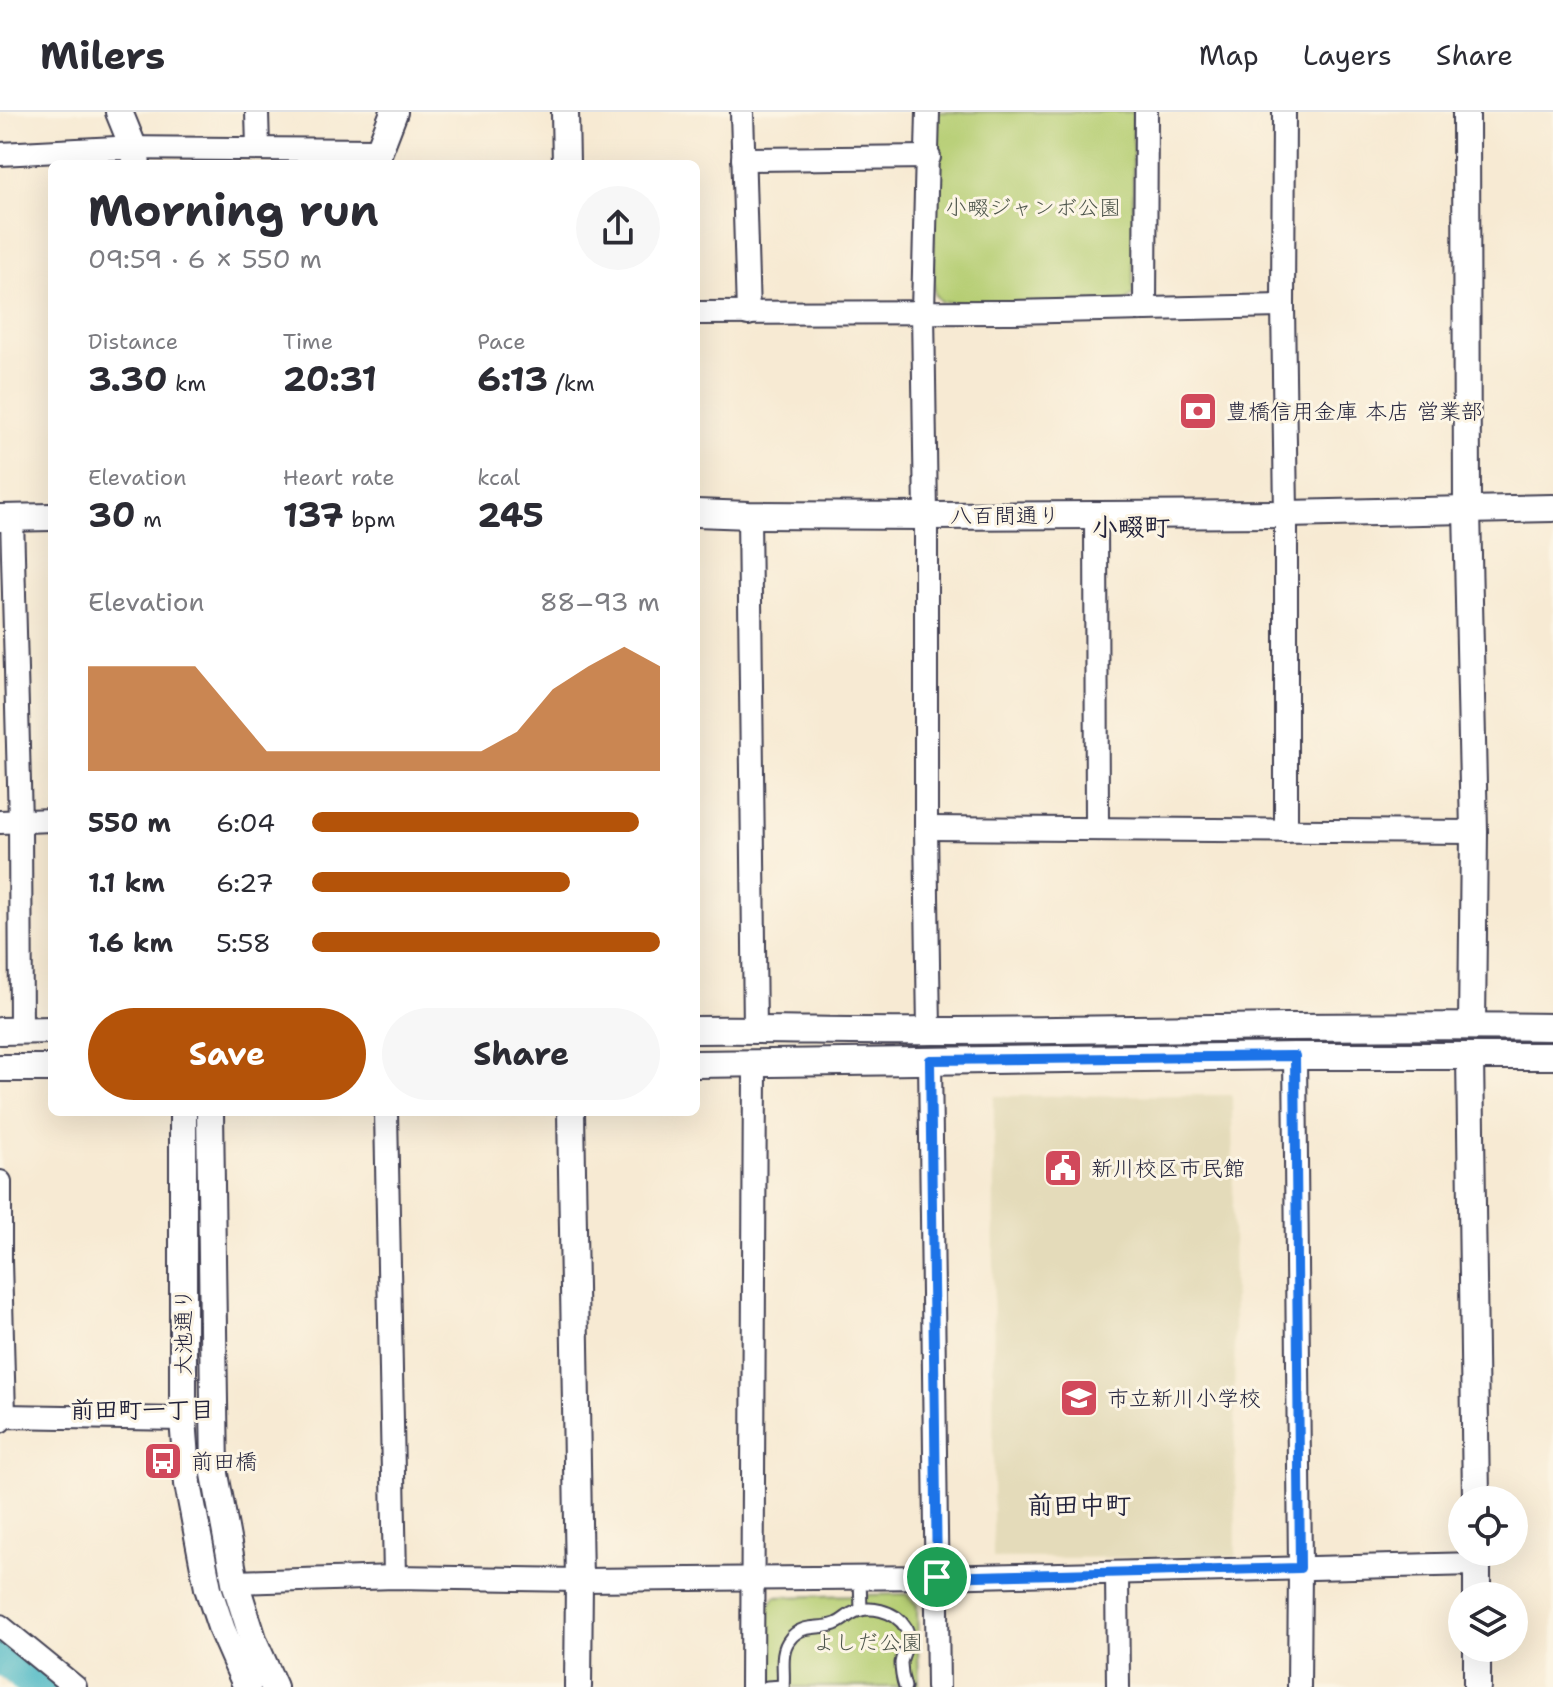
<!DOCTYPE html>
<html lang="en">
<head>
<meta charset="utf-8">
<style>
  body { margin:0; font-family:"Shantell Sans","Klee One",sans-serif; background:#f7f7f7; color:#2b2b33; height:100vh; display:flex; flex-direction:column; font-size:30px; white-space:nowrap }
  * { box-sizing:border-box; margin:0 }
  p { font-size:26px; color:#7c7c81 }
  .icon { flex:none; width:44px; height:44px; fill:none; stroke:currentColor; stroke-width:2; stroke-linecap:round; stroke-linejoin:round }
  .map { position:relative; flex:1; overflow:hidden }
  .details { position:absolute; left:48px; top:48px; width:652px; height:956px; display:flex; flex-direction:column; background:#fff; border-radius:12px; box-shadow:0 8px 32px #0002 }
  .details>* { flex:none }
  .buttons { position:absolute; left:1448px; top:1374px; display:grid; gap:16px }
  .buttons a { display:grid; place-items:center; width:80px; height:80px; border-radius:50%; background:#fff; box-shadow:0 8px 32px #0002; font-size:40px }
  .pin { position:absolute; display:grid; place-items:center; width:68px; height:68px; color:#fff; margin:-34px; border:4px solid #fff; border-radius:50%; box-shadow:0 2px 8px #0007 }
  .round { display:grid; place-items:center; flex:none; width:84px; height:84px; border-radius:42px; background:#f7f7f7 }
  .overview { display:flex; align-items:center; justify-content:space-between; height:136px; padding:0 40px }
  h1 { font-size:44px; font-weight:700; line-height:60px }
  .stats { display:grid; grid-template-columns:repeat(3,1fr); gap:12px; height:136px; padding:8px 40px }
  .stats div { display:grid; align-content:center }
  .stats b { font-size:34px; font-weight:700 }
  .stats small { font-size:22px; font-weight:400 }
  .stats p { font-size:22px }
  .chart { height:224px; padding:16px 40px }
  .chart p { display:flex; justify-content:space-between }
  .chart svg { width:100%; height:144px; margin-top:8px; fill:#b45309; opacity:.7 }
  .cta { display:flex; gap:16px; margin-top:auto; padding:16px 40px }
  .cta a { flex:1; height:92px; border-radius:48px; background:#b45309; color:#fff; font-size:32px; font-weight:700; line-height:92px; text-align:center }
  .cta a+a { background:#f7f7f7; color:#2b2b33 }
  ul { padding:0 40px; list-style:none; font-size:26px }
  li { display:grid; grid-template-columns:128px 96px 1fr; align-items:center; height:60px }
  li i { height:20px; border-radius:10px; background:#b45309 }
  header { display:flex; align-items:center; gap:48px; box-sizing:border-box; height:112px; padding:0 40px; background:#fff; border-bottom:2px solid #e1e1e2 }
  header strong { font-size:38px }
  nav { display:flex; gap:44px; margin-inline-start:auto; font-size:28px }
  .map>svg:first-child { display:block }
  .built { fill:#e4dbba }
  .green { fill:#b6ce73; stroke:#6c7857; stroke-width:2 }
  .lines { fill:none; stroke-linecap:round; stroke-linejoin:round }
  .river { stroke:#4ab7c5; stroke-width:38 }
  .service-casing { stroke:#424052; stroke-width:15 }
  .minor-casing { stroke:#424052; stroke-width:26 }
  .tertiary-casing { stroke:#424052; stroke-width:30 }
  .service { stroke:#fff; stroke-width:11 }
  .minor { stroke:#fff; stroke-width:22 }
  .tertiary { stroke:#fff; stroke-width:26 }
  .route-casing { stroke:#fff; stroke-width:16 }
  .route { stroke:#1a73e8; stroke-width:10 }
  .labels { text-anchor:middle; stroke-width:6; stroke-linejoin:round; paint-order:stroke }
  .park-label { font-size:22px; fill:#4e564c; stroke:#fcf5e5 }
  .poi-label { font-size:22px; fill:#22223b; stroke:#fcf5e5; text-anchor:start }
  .street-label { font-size:22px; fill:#22223b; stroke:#fcf5e5 }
  .neighbourhood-label { font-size:24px; font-weight:bold; fill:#22223b; stroke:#fcf5e5 }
  .quarter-label { font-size:26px; font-weight:bold; fill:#22223b; stroke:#fcf5e5 }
</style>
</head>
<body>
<header>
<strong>Milers</strong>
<nav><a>Map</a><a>Layers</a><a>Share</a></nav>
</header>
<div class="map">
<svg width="1553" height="1575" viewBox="0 0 1553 1575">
  <rect width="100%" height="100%" fill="#fcf5e5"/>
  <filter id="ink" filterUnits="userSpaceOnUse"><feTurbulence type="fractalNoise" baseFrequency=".0125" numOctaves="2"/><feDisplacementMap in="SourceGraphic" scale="16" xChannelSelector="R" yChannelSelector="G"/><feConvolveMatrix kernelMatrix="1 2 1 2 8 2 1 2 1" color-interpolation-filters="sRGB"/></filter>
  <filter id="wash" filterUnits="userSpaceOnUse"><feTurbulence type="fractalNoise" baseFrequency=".006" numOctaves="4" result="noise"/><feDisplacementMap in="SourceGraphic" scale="32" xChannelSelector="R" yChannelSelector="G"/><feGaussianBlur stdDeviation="1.8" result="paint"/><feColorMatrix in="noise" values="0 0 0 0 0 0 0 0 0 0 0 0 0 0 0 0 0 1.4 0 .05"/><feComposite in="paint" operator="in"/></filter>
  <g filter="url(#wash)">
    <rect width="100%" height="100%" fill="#f7ead3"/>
    <path class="built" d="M 1232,983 L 1236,1445 L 993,1446 L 994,984 Z"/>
    <g class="green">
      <path d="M 935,0 L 1133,0 L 1133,182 L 1125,191 L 941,190 L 934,182 Z"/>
      <path d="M 907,1482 L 917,1493 L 919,1575 L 770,1575 L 767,1497 L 775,1485 Z"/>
    </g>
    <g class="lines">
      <path class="river" d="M 0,1541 L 42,1575"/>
    </g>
  </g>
  <g filter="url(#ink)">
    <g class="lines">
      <g class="service-casing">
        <g id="service">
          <path d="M 860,1466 L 861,1498"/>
          <path d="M 767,1575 L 783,1574"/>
          <path d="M 783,1575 C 785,1559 779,1540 790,1527 C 802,1511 819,1518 835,1512 C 841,1510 846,1505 851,1502 C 868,1492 895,1498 906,1516 C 913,1529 903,1538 901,1551 C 901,1558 903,1569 905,1575"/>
        </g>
      </g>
      <g class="minor-casing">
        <g id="minor">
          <path d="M 257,0 L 258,36"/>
          <path d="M 742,0 L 748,202"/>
          <path d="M 928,0 L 923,199 L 926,404 L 926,716 L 929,919"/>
          <path d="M 1284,0 L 1283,194 L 1286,402 L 1286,719"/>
          <path d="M 0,42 L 116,36 L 380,38"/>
          <path d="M 743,47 L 929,45"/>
          <path d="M 1145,197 L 1146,0"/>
          <path d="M 696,201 L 1011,200 L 1283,194"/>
          <path d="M 749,403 L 755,917"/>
          <path d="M 1096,403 L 1097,717"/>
          <path d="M 12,406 L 20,709 L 21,918"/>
          <path d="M 0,710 L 52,708"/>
          <path d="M 926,716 L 1474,720"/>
          <path d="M 1295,944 L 1300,1456 L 1299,1575"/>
          <path d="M 930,948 L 938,1575"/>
          <path d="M 386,1000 L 395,1465"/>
          <path d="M 0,1070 L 0,1149"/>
          <path d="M 0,1149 L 4,1304"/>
          <path d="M 0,1309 L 4,1304 L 183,1307"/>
          <path d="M 1117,1461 L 1118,1575"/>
          <path d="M 235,1470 L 395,1465 L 579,1468 L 937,1465 L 1477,1452"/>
          <path d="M 0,1514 L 75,1575"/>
          <path d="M 752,1575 L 755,952"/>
        </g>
      </g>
      <g class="tertiary-casing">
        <g id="tertiary">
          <path d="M 119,0 L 134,37 L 137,52"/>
          <path d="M 565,0 L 566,52"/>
          <path d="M 1466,0 L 1467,397 L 1474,720 L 1472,914"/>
          <path d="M 374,52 L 394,0"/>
          <path d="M 696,401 L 749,403 L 926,404 L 1286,402 L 1553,396"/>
          <path d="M 0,406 L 52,405"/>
          <path d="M 696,918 C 775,917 854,920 933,919 C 1140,918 1346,912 1553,915"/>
          <path d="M 0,919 L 52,918"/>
          <path d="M 1470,944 L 1476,1388"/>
          <path d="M 696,952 L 1295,944 L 1553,944"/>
          <path d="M 0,956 L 52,956"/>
          <path d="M 183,1000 L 183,1307 L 188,1372 L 208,1476 L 222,1518 L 247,1575"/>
          <path d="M 210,1000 L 215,1362 L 235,1470 L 254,1530 L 274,1575"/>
          <path d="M 571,1000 L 579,1468 L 578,1575"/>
          <path d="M 1477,1440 L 1477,1484"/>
          <path d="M 1477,1536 L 1477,1575"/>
        </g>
      </g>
      <use href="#service" class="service"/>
      <use href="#minor" class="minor"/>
      <use href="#tertiary" class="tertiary"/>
    </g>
  </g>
  <g class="lines" filter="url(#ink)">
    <g class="route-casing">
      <path id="route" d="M 1295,944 L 1300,1456 L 937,1465 L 930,948 Z"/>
    </g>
    <use href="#route" class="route"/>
  </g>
  <defs>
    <g id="bank-square" transform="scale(2)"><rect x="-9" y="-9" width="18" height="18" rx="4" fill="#d1495b" stroke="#fcf5e5"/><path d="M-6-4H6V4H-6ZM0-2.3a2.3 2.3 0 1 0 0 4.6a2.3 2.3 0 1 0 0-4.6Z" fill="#fff"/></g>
    <g id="civic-square" transform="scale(2)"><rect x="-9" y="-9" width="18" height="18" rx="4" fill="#d1495b" stroke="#fcf5e5"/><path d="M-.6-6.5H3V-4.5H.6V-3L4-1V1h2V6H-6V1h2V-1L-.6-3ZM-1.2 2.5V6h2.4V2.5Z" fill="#fff"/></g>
    <g id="school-square" transform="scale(2)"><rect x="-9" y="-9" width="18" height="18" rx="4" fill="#d1495b" stroke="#fcf5e5"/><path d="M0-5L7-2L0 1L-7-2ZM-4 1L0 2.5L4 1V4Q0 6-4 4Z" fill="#fff"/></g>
    <g id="bus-square" transform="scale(2)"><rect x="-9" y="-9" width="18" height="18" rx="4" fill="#d1495b" stroke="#fcf5e5"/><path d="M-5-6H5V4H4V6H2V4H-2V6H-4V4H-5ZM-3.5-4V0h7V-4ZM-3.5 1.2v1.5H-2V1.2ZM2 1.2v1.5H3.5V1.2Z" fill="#fff"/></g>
  </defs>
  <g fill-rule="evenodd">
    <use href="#bank-square" x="1198" y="299"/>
    <use href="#civic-square" x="1063" y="1056"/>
    <use href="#school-square" x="1079" y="1286"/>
    <use href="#bus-square" x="163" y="1349"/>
  </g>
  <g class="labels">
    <g class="park-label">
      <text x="1033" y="103">小畷ジャンボ公園</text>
      <text x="868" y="1538">よしだ公園</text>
    </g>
    <g class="poi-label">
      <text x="1226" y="307">豊橋信用金庫 本店 営業部</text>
      <text x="1091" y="1064">新川校区市民館</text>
      <text x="1107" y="1294">市立新川小学校</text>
      <text x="191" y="1357">前田橋</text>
    </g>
    <g class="street-label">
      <text x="1005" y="411">八百間通り</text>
      <text transform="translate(183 1220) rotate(-90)" y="8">大池通り</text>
    </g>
    <g class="neighbourhood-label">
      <text x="142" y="1306">前田町一丁目</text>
    </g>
    <g class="quarter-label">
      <text x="1131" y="424">小畷町</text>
      <text x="1079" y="1402">前田中町</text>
    </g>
  </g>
</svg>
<div class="buttons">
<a><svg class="icon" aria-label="locate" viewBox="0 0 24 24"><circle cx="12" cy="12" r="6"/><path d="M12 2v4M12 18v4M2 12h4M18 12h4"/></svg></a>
<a><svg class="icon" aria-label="layers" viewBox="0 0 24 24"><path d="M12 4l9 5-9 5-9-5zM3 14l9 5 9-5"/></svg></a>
</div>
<div class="pin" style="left:937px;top:1465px;background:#1e9e55"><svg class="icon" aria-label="arrive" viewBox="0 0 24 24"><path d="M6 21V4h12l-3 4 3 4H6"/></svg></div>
<section class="details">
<div class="overview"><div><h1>Morning run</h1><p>09:59 · 6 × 550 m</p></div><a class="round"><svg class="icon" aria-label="share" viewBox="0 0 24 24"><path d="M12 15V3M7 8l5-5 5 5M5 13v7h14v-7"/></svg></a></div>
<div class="stats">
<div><p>Distance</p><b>3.30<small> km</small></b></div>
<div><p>Time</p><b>20:31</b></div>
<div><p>Pace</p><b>6:13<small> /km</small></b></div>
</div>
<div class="stats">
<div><p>Elevation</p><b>30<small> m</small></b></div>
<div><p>Heart rate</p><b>137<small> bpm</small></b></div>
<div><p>kcal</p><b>245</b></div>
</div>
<div class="chart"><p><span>Elevation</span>88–93 m</p>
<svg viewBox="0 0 160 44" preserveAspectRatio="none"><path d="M0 44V12L10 12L20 12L30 12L40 25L50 38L60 38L70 38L80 38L90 38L100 38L110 38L120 32L130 19L140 12L150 6L160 12V44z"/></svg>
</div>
<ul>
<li><b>550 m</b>6:04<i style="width:94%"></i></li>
<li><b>1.1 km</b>6:27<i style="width:74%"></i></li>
<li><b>1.6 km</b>5:58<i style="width:100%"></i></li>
</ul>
<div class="cta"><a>Save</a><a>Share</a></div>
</section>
</div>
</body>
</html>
